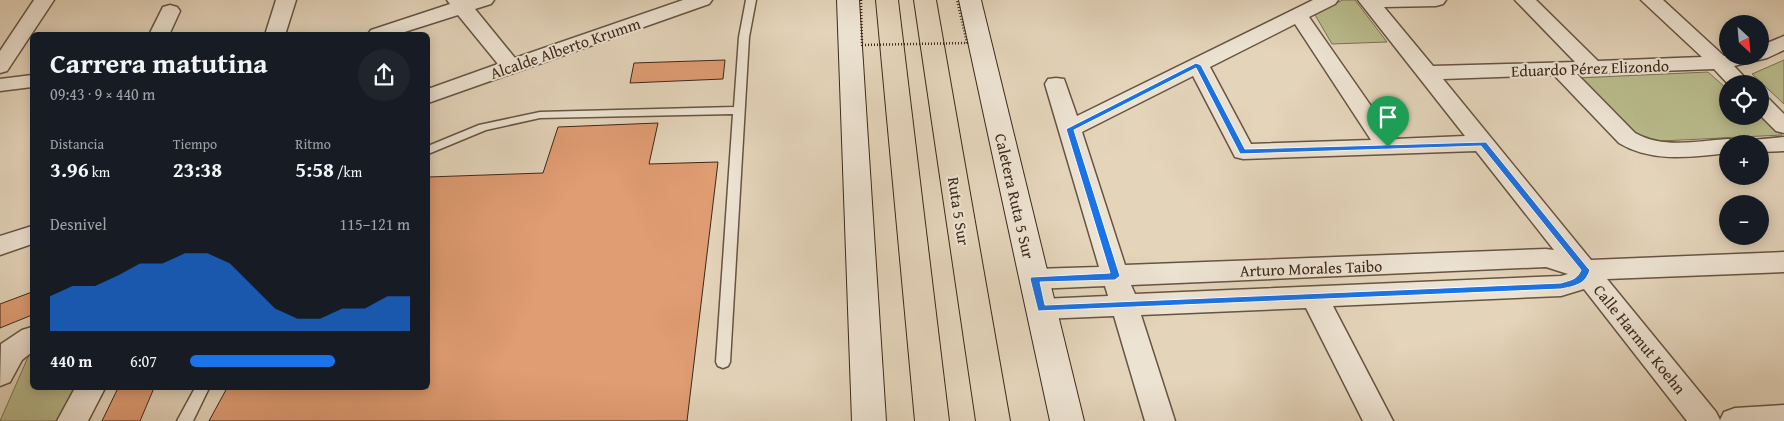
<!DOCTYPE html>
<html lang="es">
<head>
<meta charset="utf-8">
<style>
  body { margin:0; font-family:"Gentium Book Plus",serif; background:#20242c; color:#f1f3f6; height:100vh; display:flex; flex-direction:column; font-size:19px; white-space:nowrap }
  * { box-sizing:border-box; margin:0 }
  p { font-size:16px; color:#9ea1a6 }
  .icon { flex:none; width:28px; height:28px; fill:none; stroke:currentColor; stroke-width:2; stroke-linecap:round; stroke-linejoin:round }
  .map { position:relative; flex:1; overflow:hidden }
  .sheet { position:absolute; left:30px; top:32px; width:400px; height:358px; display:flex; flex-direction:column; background:#171b24; border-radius:8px; box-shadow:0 2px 12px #0003 }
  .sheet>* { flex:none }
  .needle { width:32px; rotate:154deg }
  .buttons { position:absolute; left:1719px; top:15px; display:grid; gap:10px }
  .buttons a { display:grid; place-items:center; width:50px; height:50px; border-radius:50%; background:#171b24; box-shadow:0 2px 12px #0003; font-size:25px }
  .pin { position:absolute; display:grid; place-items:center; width:42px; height:42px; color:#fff; margin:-51px -21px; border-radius:50% 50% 50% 0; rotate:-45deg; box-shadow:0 0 5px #0007 }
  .pin .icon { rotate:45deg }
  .round { display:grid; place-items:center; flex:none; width:52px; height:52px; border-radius:26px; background:#20242c }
  .overview { display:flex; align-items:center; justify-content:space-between; height:85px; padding:0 20px }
  h1 { font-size:28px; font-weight:600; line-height:38px }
  .figures { display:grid; grid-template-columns:repeat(3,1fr); gap:8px; height:85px; padding:5px 20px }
  .figures div { display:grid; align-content:center }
  .figures b { font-size:21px; font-weight:600 }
  .figures small { font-size:14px; font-weight:400 }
  .figures p { font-size:14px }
  .chart { height:140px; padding:10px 20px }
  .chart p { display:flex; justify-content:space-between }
  .chart svg { width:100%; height:90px; margin-top:5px; fill:#1a73e8; opacity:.7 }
  ul { padding:0 20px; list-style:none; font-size:16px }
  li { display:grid; grid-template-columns:80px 60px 1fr; align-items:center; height:38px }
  li i { height:12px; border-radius:6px; background:#1a73e8 }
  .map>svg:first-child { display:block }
  .green { fill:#b9bb8c; stroke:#7a7253 }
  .building { fill:#e09c72; stroke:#3c291a }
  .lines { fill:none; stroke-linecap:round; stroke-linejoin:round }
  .service-casing { stroke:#665442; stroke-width:3 }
  .minor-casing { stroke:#665442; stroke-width:3 }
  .secondary-casing { stroke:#3c291a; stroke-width:2 }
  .motorway-casing { stroke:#3c291a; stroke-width:2 }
  .service { fill:#ede3d2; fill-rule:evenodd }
  .minor { fill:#ede3d2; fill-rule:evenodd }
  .secondary { fill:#ede3d2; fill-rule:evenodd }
  .motorway { fill:#e4d4ba; fill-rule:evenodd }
  .path-bridge { stroke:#3c291a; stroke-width:2.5; stroke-dasharray:1 2; stroke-linecap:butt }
  .route { fill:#1a73e8; stroke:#fff; fill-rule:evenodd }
  .labels { text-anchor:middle; stroke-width:4; stroke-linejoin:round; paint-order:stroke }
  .street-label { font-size:16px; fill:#3c291a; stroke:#ede3d2 }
</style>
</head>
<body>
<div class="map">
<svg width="1784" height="421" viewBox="0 0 1784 421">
  <rect width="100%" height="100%" fill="#e4d4ba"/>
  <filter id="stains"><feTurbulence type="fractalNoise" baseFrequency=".004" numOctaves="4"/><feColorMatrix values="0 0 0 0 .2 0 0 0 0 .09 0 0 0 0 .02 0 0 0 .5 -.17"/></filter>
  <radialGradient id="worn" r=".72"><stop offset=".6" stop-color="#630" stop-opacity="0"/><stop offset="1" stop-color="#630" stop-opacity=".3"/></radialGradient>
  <g class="green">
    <path d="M 1343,0 L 1355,0 L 1387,42 L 1332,44 L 1314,13 Z"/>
    <path d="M 1784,60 L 1784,104 L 1752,74 Z"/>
    <path d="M 1708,72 L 1727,89 L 1728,116 L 1760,116 L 1782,135 L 1641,142 L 1577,78 Z"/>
    <path d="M 32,348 L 32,388 L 76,388 L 57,421 L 0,421 Z"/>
  </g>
  <g class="building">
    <path d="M 725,60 L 723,79 L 630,83 L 634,63 Z"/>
    <path d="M 658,123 L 649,164 L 718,162 L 687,421 L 209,421 L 227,388 L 428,388 L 428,177 L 543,173 L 558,127 Z"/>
    <path d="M 32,292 L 32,315 L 0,328 L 0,304 Z"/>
    <path d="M 118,388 L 154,388 L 140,421 L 102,421 Z"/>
  </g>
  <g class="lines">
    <g class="service-casing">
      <g id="service">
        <path d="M 746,0 L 756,0 L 749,37 L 730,362 L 728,366 L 723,368 L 718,366 L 716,362 L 733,114 L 540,118 L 486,130 L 428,154 L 428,146 L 479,125 L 540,112 L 734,107 L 739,37 Z"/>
        <path d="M 195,388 L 209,388 L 193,421 L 177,421 Z"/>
      </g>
    </g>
    <g class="minor-casing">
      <g id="minor">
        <path d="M 34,0 L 54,0 L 7,71 L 0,73 L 0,51 Z"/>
        <path d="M 276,0 L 296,0 L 285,35 L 265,35 Z"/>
        <path d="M 447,0 L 494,0 L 491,4 L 475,9 L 515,58 L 683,0 L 712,0 L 709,4 L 428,103 L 428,89 L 498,64 L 458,15 L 395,35 L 368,34 L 371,30 L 450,4 Z"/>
        <path d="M 1313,0 L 1338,0 L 1335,4 L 1309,17 L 1394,139 L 1465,136 L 1358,0 L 1446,0 L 1443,4 L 1436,6 L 1384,7 L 1433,66 L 1575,62 L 1515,0 L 1536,0 L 1598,61 L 1702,57 L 1641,0 L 1663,0 L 1724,56 L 1760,56 L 1760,46 L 1784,36 L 1784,50 L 1767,58 L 1734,66 L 1751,84 L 1728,84 L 1714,69 L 1577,74 L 1635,133 C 1663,149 1697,141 1728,139 L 1736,141 L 1738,144 L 1728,144 L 1728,153 C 1691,157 1652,163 1619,143 L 1554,75 L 1443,79 L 1591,260 L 1784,252 L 1784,272 L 1607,279 L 1716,412 L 1720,420 L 1724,412 L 1735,408 L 1784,405 L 1784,421 L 1687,421 L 1584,289 L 1561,296 L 1333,306 L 1393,421 L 1363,421 L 1306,308 L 1141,315 L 1175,421 L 1145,421 L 1114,316 L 1041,319 L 1031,316 L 1027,309 L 1031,302 L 1041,299 L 1108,296 L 1105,286 L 1034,289 L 1024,286 L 1021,279 L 1024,272 L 1034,269 L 1099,267 L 1045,84 L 1048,79 L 1056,78 L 1064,79 L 1077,116 ZM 1295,24 L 1371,140 L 1251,144 L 1210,67 ZM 1193,76 L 1235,157 L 1243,159 L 1476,151 L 1554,250 L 1546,249 L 1125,265 L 1082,132 ZM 1546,267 L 1568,274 L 1561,276 L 1135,294 L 1131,285 Z"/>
        <path d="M 170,5 L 177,7 L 180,11 L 169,35 L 149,35 L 163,7 Z"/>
        <path d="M 32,75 L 32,87 L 0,91 L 0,79 Z"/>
        <path d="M 1760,96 L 1768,98 L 1784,114 L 1784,133 L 1776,131 L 1760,115 Z"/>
        <path d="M 1784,137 L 1784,151 L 1760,152 L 1760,144 L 1749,144 L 1752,140 Z"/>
        <path d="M 32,226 L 32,244 L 0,255 L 0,236 Z"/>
        <path d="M 32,327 L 32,352 L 22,360 L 10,382 L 0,386 L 1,344 L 22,330 Z"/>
        <path d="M 75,388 L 105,388 L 88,421 L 57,421 Z"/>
      </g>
    </g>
    <g class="secondary-casing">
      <g id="secondary">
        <path d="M 837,0 L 859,0 L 886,421 L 852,421 Z"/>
        <path d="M 959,0 L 981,0 L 1084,421 L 1050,421 Z"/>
      </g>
    </g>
    <g class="motorway-casing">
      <g id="motorway">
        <path d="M 876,0 L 898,0 L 949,421 L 915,421 Z"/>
        <path d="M 914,0 L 936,0 L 1010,421 L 976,421 Z"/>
      </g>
    </g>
    <use href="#service" class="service"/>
    <use href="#minor" class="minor"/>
    <use href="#secondary" class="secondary"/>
    <use href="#motorway" class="motorway"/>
    <path class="path-bridge" d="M 861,0 L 862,45 L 967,43 L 957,0"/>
  </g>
  <path class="route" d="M 1196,63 L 1201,65 L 1245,149 L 1486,142 L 1588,268 L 1590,270 C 1585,285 1575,286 1561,289 L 1038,311 L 1030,279 L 1031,277 L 1110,273 L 1066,129 ZM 1196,68 L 1240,154 L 1481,146 L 1581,270 C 1577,280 1570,280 1561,283 L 1045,305 L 1040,282 L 1115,280 L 1120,276 L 1074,130 Z"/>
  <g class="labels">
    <g class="street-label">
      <text transform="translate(565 48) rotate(-19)" y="6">Alcalde Alberto Krumm</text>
      <text transform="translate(1590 68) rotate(-2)" y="6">Eduardo Pérez Elizondo</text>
      <text transform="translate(1015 196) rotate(77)" y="6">Caletera Ruta 5 Sur</text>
      <text transform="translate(959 211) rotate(81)" y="6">Ruta 5 Sur</text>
      <text transform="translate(1311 268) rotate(-2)" y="6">Arturo Morales Taibo</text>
      <text transform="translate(1640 339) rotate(51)" y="6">Calle Harmut Koehn</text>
    </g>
  </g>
  <rect width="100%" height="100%" filter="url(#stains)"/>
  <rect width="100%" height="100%" fill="url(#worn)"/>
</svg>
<div class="buttons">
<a><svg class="needle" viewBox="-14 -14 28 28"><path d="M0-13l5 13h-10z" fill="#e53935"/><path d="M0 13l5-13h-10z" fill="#9ea1a6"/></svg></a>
<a><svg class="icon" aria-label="locate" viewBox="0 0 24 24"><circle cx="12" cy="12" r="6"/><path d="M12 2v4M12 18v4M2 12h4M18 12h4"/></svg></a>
<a>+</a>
<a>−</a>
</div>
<div class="pin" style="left:1388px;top:147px;background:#1e9e55"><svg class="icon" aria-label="arrive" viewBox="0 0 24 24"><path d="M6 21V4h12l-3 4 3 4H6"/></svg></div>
<section class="sheet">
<div class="overview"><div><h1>Carrera matutina</h1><p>09:43 · 9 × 440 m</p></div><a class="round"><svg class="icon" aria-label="share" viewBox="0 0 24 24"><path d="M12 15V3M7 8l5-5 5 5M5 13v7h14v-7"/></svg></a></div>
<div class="figures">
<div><p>Distancia</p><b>3.96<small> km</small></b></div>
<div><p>Tiempo</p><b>23:38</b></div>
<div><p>Ritmo</p><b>5:58<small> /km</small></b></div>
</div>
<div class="chart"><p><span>Desnivel</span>115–121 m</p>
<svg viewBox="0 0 160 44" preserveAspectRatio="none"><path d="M0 44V27L10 22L20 22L30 17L40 11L50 11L60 6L70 6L80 11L90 22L100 33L110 38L120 38L130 33L140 33L150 27L160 27V44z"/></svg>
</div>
<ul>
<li><b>440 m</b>6:07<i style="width:66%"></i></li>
</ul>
</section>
</div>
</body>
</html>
